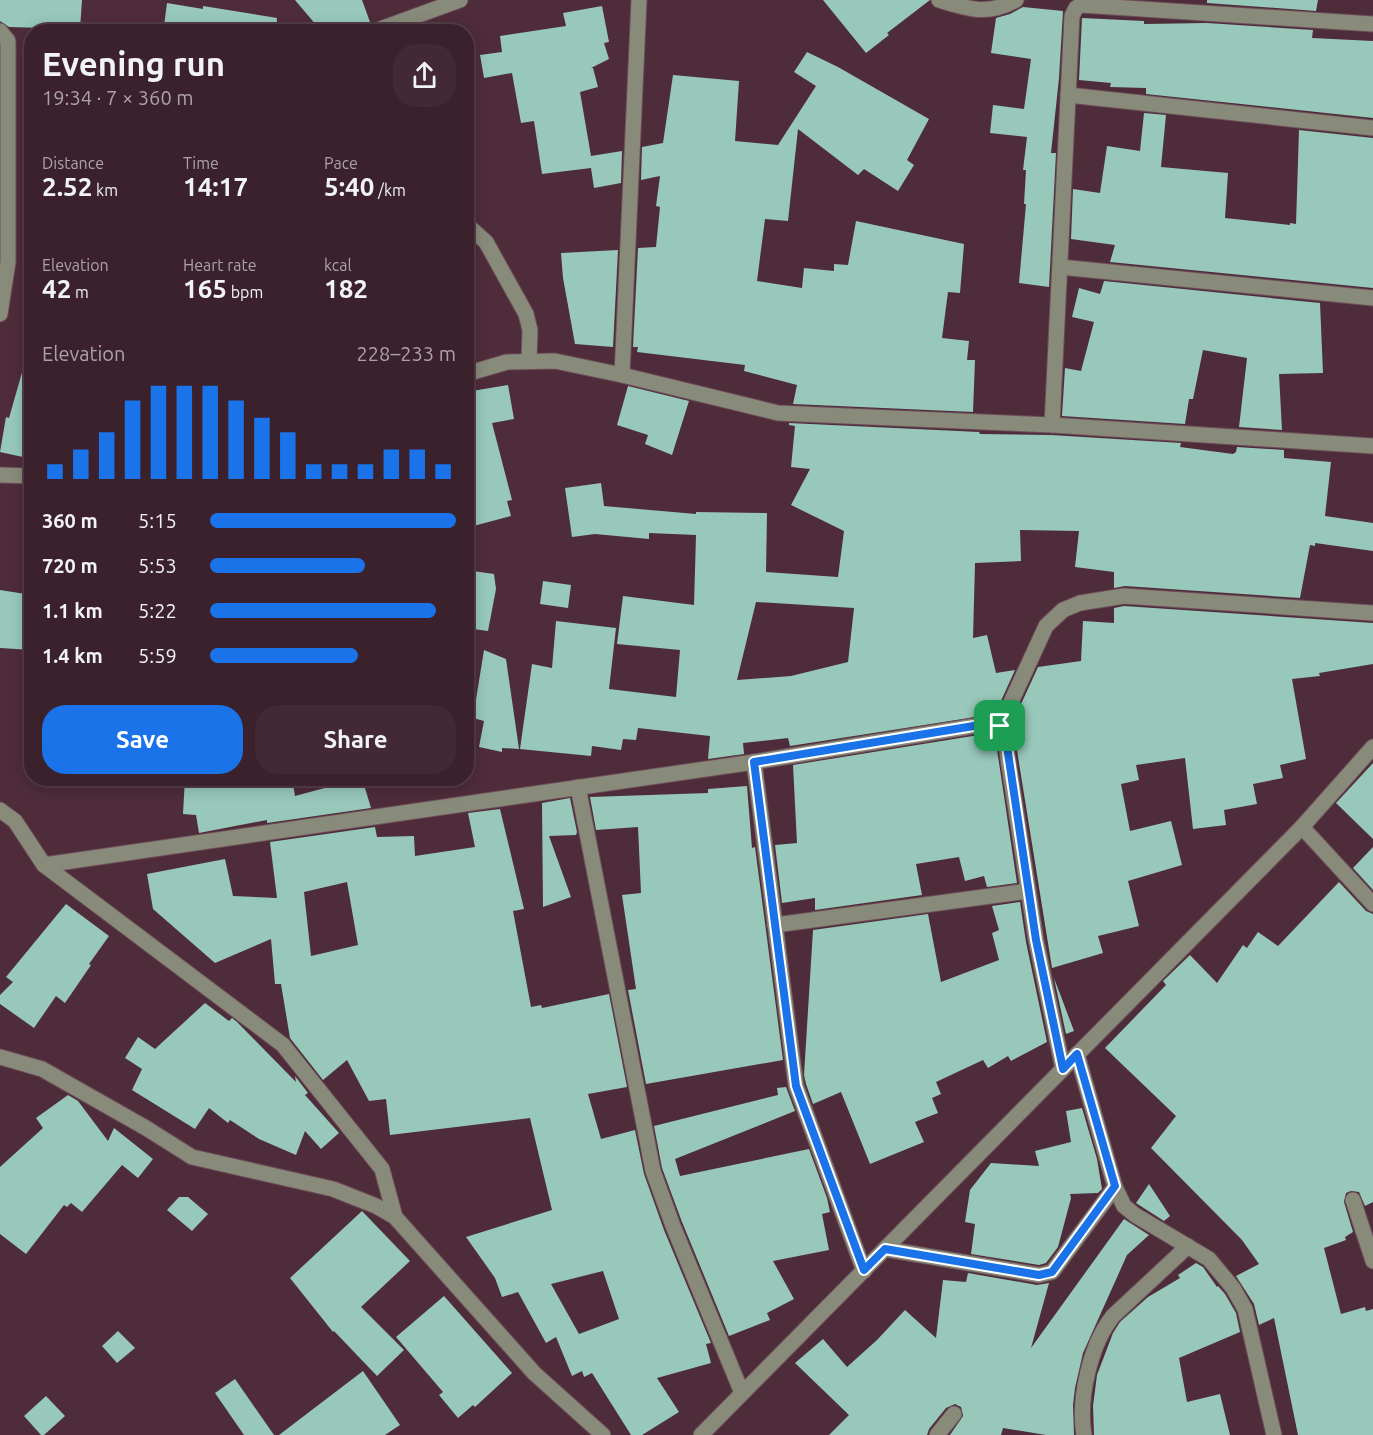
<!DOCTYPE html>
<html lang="en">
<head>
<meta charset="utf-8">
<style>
  body { margin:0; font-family:Ubuntu,sans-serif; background:#422934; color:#f1f3f6; height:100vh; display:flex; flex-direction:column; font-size:22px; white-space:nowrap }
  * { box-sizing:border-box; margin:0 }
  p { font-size:20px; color:#aca3a9 }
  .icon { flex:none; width:33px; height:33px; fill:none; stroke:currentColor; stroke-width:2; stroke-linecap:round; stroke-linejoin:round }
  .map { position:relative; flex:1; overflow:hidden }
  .sheet { position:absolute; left:24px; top:24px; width:450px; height:762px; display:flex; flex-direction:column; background:#3b212c; border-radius:24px; box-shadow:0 3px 15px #0003,0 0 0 2px #543e48 }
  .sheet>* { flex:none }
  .pin { position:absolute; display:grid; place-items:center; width:51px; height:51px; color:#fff; margin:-26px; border-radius:12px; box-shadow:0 3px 9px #0006 }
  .round { display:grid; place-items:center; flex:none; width:63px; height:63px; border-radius:24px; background:#422934 }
  .headline { display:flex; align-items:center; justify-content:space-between; height:102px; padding:0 18px }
  h1 { font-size:33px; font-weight:600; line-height:45px }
  .figures { display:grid; grid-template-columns:repeat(3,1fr); gap:9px; height:102px; padding:6px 18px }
  .figures div { display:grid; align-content:center }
  .figures b { font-size:26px; font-weight:600 }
  .figures small { font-size:16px; font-weight:400 }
  .figures p { font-size:16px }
  .chart { height:168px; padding:12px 18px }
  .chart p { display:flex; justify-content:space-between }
  .chart svg { width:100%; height:108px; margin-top:6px; stroke:#1a73e8; stroke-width:6 }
  .primary-button { display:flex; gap:12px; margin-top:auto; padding:12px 18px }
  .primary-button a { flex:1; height:69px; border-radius:24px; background:#1a73e8; color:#fff; font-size:24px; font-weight:600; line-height:69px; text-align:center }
  .primary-button a+a { background:#422934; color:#f1f3f6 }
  ul { padding:0 18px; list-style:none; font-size:20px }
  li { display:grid; grid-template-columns:96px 72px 1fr; align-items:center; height:45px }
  li i { height:15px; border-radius:8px; background:#1a73e8 }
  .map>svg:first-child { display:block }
  .building { fill:#97c8ba; fill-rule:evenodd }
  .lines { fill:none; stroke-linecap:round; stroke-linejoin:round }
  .minor-casing { stroke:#6d4c59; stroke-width:17 }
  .minor { stroke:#888b7a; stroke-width:15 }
  .route-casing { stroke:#fff; stroke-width:12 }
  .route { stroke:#1a73e8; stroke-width:8 }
</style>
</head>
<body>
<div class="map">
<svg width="1373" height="1435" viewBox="0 0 1373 1435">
  <rect width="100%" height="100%" fill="#4f2c3a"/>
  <g class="building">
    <path d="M 0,0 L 82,0 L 80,29 L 9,27 L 0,21 Z"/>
    <path d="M 295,0 L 362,0 L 370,22 L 364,26 L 362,32 L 322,32 Z"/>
    <path d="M 823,0 L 930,0 L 887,33 L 889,35 L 866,53 Z"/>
    <path d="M 1207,0 L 1318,0 L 1316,11 L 1207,3 Z"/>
    <path d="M 167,3 L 203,9 L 203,6 L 277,18 L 276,32 L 200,32 L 164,26 Z"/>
    <path d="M 602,6 L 609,42 L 604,43 L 609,59 L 591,68 L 593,68 L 598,87 L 580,92 L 591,156 L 622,151 L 621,183 L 594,188 L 591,168 L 542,174 L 534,121 L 521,123 L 512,73 L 484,78 L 480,55 L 502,52 L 500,36 L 566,26 L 563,13 Z"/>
    <path d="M 1023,7 L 1063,11 L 1059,78 L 1051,153 L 1056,153 L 1049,287 L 1019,283 L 1026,204 L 1024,204 L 1026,170 L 1023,170 L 1027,137 L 990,133 L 993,105 L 1024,109 L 1031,59 L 991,53 L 996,18 L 1010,14 Z"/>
    <path d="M 1082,18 L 1144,21 L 1144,24 L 1207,23 L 1313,30 L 1312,38 L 1373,41 L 1373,118 L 1146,94 L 1146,88 L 1110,87 L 1111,83 L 1079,80 Z"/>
    <path d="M 807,52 L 838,67 L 929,119 L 907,160 L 914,165 L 898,191 L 864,169 L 858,175 L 798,129 L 788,221 L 765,219 L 757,281 L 802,288 L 804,268 L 834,271 L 834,264 L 848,265 L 856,221 L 964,244 L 960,293 L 948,292 L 942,338 L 969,341 L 967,360 L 975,360 L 973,412 L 793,404 L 797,385 L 744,371 L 745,365 L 637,352 L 638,347 L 633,347 L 638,248 L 656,247 L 660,207 L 656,206 L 660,176 L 641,180 L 642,147 L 663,143 L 673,75 L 739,81 L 735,141 L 778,145 L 816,86 L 794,72 Z"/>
    <path d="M 1144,113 L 1166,115 L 1161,167 L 1228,173 L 1225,218 L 1290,225 L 1290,223 L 1296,224 L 1299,130 L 1373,138 L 1373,288 L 1110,262 L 1115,245 L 1071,239 L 1073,189 L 1100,193 L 1107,146 L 1140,151 Z"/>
    <path d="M 618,250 L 613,347 L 575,344 L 563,278 L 561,253 Z"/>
    <path d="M 1104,281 L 1320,303 L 1323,373 L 1279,374 L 1282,430 L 1239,427 L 1247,358 L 1203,350 L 1193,399 L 1189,399 L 1185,424 L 1062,416 L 1065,368 L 1081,371 L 1094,322 L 1072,317 L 1079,288 L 1100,294 Z"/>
    <path d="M 25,362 L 32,363 L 32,459 L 0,452 L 6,417 L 9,418 Z"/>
    <path d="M 508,385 L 514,419 L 492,423 L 512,500 L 507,501 L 511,516 L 466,528 L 466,392 Z"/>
    <path d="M 628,386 L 689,401 L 672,455 L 645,444 L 648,435 L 617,425 Z"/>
    <path d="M 789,423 L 979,432 L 980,434 L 1051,435 L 1181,443 L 1180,447 L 1233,454 L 1236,452 L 1237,447 L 1284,450 L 1284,458 L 1331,462 L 1325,516 L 1373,523 L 1373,551 L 1315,543 L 1315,546 L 1310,545 L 1300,598 L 1125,586 L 1114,588 L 1114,572 L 1075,567 L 1079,531 L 1020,530 L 1021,561 L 975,563 L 973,638 L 987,635 L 996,673 L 1015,670 L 995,714 L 790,746 L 788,738 L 743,743 L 744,754 L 708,759 L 710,736 L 638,728 L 636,740 L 623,739 L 621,750 L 592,746 L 591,756 L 520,749 L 532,664 L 552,668 L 556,621 L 616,628 L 609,689 L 676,697 L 680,650 L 617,644 L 623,596 L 694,605 L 696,535 L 649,533 L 649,539 L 595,534 L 572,537 L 565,488 L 601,483 L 604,506 L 696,514 L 696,512 L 767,513 L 766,572 L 838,577 L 844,531 L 791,505 L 810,469 L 791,467 L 795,426 L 789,425 ZM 756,602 L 854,608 L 848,662 L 791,676 L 737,680 Z"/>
    <path d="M 466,570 L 494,574 L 496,589 L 488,631 L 466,628 Z"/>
    <path d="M 543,581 L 571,585 L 568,608 L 540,604 Z"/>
    <path d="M 0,590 L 32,595 L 32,650 L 0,648 Z"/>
    <path d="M 1124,606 L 1373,623 L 1373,664 L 1319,673 L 1320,676 L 1292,679 L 1306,759 L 1280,765 L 1283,778 L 1253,784 L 1257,804 L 1224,810 L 1226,825 L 1193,829 L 1185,758 L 1136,765 L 1139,780 L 1121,784 L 1130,831 L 1171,821 L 1182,865 L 1128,881 L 1139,926 L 1098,936 L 1103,953 L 1052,968 L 1014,732 L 1011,726 L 1038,667 L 1081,661 L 1083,621 L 1114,623 L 1114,608 Z"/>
    <path d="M 484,650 L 506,659 L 519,749 L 502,748 L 502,752 L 479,747 L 484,721 L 473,718 Z"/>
    <path d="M 991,733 L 995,736 L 1017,883 L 987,887 L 984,876 L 965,881 L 959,857 L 916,864 L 922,895 L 815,910 L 815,898 L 782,903 L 775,845 L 797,843 L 793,765 Z"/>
    <path d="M 1373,763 L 1373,839 L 1336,803 Z"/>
    <path d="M 185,778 L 292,778 L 295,796 L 362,778 L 371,808 L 267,823 L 267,820 L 199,833 L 196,815 L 183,814 Z"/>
    <path d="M 747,786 L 752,848 L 755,847 L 783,1060 L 646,1084 L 628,990 L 636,989 L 622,895 L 641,893 L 638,827 L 596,830 L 590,797 L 708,793 L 708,789 Z"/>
    <path d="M 570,798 L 577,832 L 576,835 L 549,836 L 571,897 L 543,907 L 542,803 Z"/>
    <path d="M 500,809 L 524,909 L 513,911 L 531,1007 L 541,1005 L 542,1008 L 609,994 L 627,1087 L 588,1094 L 601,1139 L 635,1130 L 644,1174 L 664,1230 L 711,1343 L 706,1344 L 711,1363 L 657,1378 L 679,1412 L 642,1435 L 631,1435 L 592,1373 L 584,1377 L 582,1371 L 572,1376 L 556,1337 L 546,1343 L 518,1292 L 502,1297 L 495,1278 L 466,1237 L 552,1210 L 530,1118 L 390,1135 L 386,1099 L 369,1101 L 347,1060 L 323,1080 L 290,1038 L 281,984 L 275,984 L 271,939 L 215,963 L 153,909 L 147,874 L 225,859 L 233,896 L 277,898 L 270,842 L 375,827 L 377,837 L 414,836 L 415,856 L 475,847 L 468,813 ZM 347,882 L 358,945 L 311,956 L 304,892 ZM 603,1271 L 619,1319 L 579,1334 L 551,1284 Z"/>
    <path d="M 1373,847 L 1373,890 L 1353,868 Z"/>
    <path d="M 1339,882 L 1366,911 L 1373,914 L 1373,1202 L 1365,1206 L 1359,1192 L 1351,1191 L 1346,1193 L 1344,1202 L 1353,1232 L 1345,1237 L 1346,1240 L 1324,1248 L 1341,1314 L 1365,1307 L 1366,1311 L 1373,1309 L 1373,1435 L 1298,1435 L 1274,1318 L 1259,1325 L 1254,1304 L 1236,1276 L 1259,1264 L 1242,1240 L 1151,1148 L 1176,1116 L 1105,1048 L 1166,985 L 1163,981 L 1190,955 L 1217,983 L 1243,945 L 1247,948 L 1258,932 L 1278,946 Z"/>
    <path d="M 1020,902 L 1026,942 L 1047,1042 L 1011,1061 L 1008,1056 L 988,1068 L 983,1060 L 936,1082 L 941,1094 L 932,1098 L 938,1113 L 915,1122 L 924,1142 L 870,1164 L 841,1092 L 813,1104 L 806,1084 L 804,1075 L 813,930 L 928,914 L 941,982 L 999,960 L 992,933 L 999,930 L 992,906 Z"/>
    <path d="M 66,904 L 109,936 L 89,964 L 91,965 L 65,1003 L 56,996 L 34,1028 L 0,1004 L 0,995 L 13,982 L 6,977 Z"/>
    <path d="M 1054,978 L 1074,1031 L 1066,1034 Z"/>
    <path d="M 205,1003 L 229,1021 L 232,1018 L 237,1022 L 296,1082 L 295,1076 L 308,1093 L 305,1095 L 339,1133 L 321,1149 L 305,1131 L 296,1155 L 259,1139 L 230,1120 L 228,1123 L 209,1108 L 195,1129 L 132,1090 L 142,1069 L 125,1058 L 138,1037 L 155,1049 Z"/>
    <path d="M 786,1087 L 795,1111 L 675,1159 L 680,1176 L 809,1149 L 827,1198 L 830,1212 L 822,1214 L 829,1250 L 773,1261 L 794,1299 L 767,1313 L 770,1320 L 729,1336 L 682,1222 L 662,1168 L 654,1126 L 778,1095 L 777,1088 Z"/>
    <path d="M 68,1095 L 78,1101 L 108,1141 L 114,1128 L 153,1159 L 138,1178 L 122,1165 L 82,1212 L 71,1203 L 67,1207 L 64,1205 L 26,1254 L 0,1234 L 0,1167 L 43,1128 L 36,1118 Z"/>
    <path d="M 1082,1108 L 1097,1159 L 1102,1189 L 1098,1193 L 1070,1194 L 1071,1198 L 1058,1247 L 1046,1263 L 1039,1265 L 971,1254 L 975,1224 L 965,1222 L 970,1190 L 991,1163 L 1039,1166 L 1035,1151 L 1071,1142 L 1066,1111 Z"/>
    <path d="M 1149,1184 L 1170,1216 L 1164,1221 L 1136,1203 Z"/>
    <path d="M 179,1197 L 188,1197 L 208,1214 L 192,1231 L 167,1210 Z"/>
    <path d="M 362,1211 L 410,1261 L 361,1307 L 404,1350 L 377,1376 L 334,1331 L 333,1332 L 290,1278 Z"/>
    <path d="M 1124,1219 L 1149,1235 L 1127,1255 L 1083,1353 L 1075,1388 L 1073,1405 L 1074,1435 L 1046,1435 L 1003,1428 L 1001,1435 L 950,1435 L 963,1416 L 961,1407 L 955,1404 L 946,1408 L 929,1429 L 927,1435 L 829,1435 L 849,1415 L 795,1363 L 823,1339 L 847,1367 L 877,1340 L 905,1310 L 936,1338 L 943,1280 L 966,1282 L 968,1273 L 1037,1285 L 1049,1283 L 1031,1348 Z"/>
    <path d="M 1196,1263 L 1203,1267 L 1217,1287 L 1218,1286 L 1225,1294 L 1236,1313 L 1240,1332 L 1179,1358 L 1187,1402 L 1220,1394 L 1230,1435 L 1094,1435 L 1093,1406 L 1097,1375 L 1113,1333 L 1120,1322 L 1148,1297 L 1180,1278 L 1178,1275 Z"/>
    <path d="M 444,1296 L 512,1373 L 475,1407 L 473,1405 L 458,1418 L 439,1395 L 443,1392 L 396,1337 Z"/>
    <path d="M 118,1331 L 135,1348 L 117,1363 L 102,1346 Z"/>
    <path d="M 363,1371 L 400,1425 L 385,1435 L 279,1435 Z"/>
    <path d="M 235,1379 L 274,1435 L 244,1435 L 215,1393 Z"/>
    <path d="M 46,1396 L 65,1416 L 44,1435 L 41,1435 L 24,1416 Z"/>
  </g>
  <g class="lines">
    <g class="minor-casing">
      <g id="minor">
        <path d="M 939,0 C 968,9 988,16 1016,0"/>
        <path d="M 0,31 L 8,41 L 8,262 L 0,314"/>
        <path d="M 372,32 L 460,0"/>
        <path d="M 1068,95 L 1373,128"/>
        <path d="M 466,224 L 486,242 L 526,314 L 530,330 L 529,361"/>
        <path d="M 1060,267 L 1373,298"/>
        <path d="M 466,374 L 507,362 L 555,361 L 622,375 L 778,413 L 1052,425 L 1373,446"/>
        <path d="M 622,375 L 639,0"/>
        <path d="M 1052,425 L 1072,16 L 1076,8 L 1081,5 L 1373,24"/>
        <path d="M 0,475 L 32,476"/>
        <path d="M 1000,726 L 1046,626 L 1063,610 L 1080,603 L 1124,596 L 1373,613"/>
        <path d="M 754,762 L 796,1086 L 864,1271"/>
        <path d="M 578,787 L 653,1171 L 673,1226 L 742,1393"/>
        <path d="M 0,810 L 15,821 L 44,865 L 283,1045 L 382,1169 L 395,1217"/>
        <path d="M 1302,827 L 1373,904"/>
        <path d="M 44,865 L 754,762 L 992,723 L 1000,726 L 1004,733 L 1036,940 L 1063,1069"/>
        <path d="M 775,925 L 1028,891"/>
        <path d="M 1077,1054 L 1115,1187 L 1124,1206 L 1135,1215 L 1209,1259 L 1233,1288 L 1245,1309 L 1274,1435"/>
        <path d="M 0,1057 L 42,1069 L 146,1128 L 192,1157 L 333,1189 L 376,1206 L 395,1217 L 534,1373 L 603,1435"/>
        <path d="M 1353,1200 L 1373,1261"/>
        <path d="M 885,1249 L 1039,1275 L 1052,1272 L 1115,1187"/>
        <path d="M 701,1435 L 1302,827 L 1373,747"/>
        <path d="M 937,1435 L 954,1414"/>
        <path d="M 1084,1435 C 1078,1399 1090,1345 1113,1316 L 1188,1246"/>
      </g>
    </g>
    <use href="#minor" class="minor"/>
  </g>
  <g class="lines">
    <g class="route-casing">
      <path id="route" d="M 992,723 L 1000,726 L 1005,733 L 1036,940 L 1063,1069 L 1077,1054 L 1115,1186 L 1052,1272 L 1039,1275 L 885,1249 L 864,1270 L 796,1086 L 754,762 Z"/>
    </g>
    <use href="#route" class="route"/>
  </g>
</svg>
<div class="pin" style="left:1000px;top:726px;background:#1e9e55"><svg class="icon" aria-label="arrive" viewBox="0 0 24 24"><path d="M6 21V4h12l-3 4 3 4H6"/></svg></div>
<section class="sheet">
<div class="headline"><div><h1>Evening run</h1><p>19:34 · 7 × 360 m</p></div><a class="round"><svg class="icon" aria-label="share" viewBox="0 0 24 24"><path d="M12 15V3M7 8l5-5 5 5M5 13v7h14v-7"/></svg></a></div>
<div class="figures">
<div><p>Distance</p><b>2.52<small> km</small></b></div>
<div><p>Time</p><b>14:17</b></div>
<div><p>Pace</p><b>5:40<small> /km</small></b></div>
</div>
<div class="figures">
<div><p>Elevation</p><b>42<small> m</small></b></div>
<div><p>Heart rate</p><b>165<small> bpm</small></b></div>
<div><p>kcal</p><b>182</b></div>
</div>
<div class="chart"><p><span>Elevation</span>228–233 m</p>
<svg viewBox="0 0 160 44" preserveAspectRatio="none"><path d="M5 44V38M15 44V32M25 44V25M35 44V12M45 44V6M55 44V6M65 44V6M75 44V12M85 44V19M95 44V25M105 44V38M115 44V38M125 44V38M135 44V32M145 44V32M155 44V38"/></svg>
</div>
<ul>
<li><b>360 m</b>5:15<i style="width:100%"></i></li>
<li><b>720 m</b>5:53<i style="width:63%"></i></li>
<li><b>1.1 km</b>5:22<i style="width:92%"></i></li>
<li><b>1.4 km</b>5:59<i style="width:60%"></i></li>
</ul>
<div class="primary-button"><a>Save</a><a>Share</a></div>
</section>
</div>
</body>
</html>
